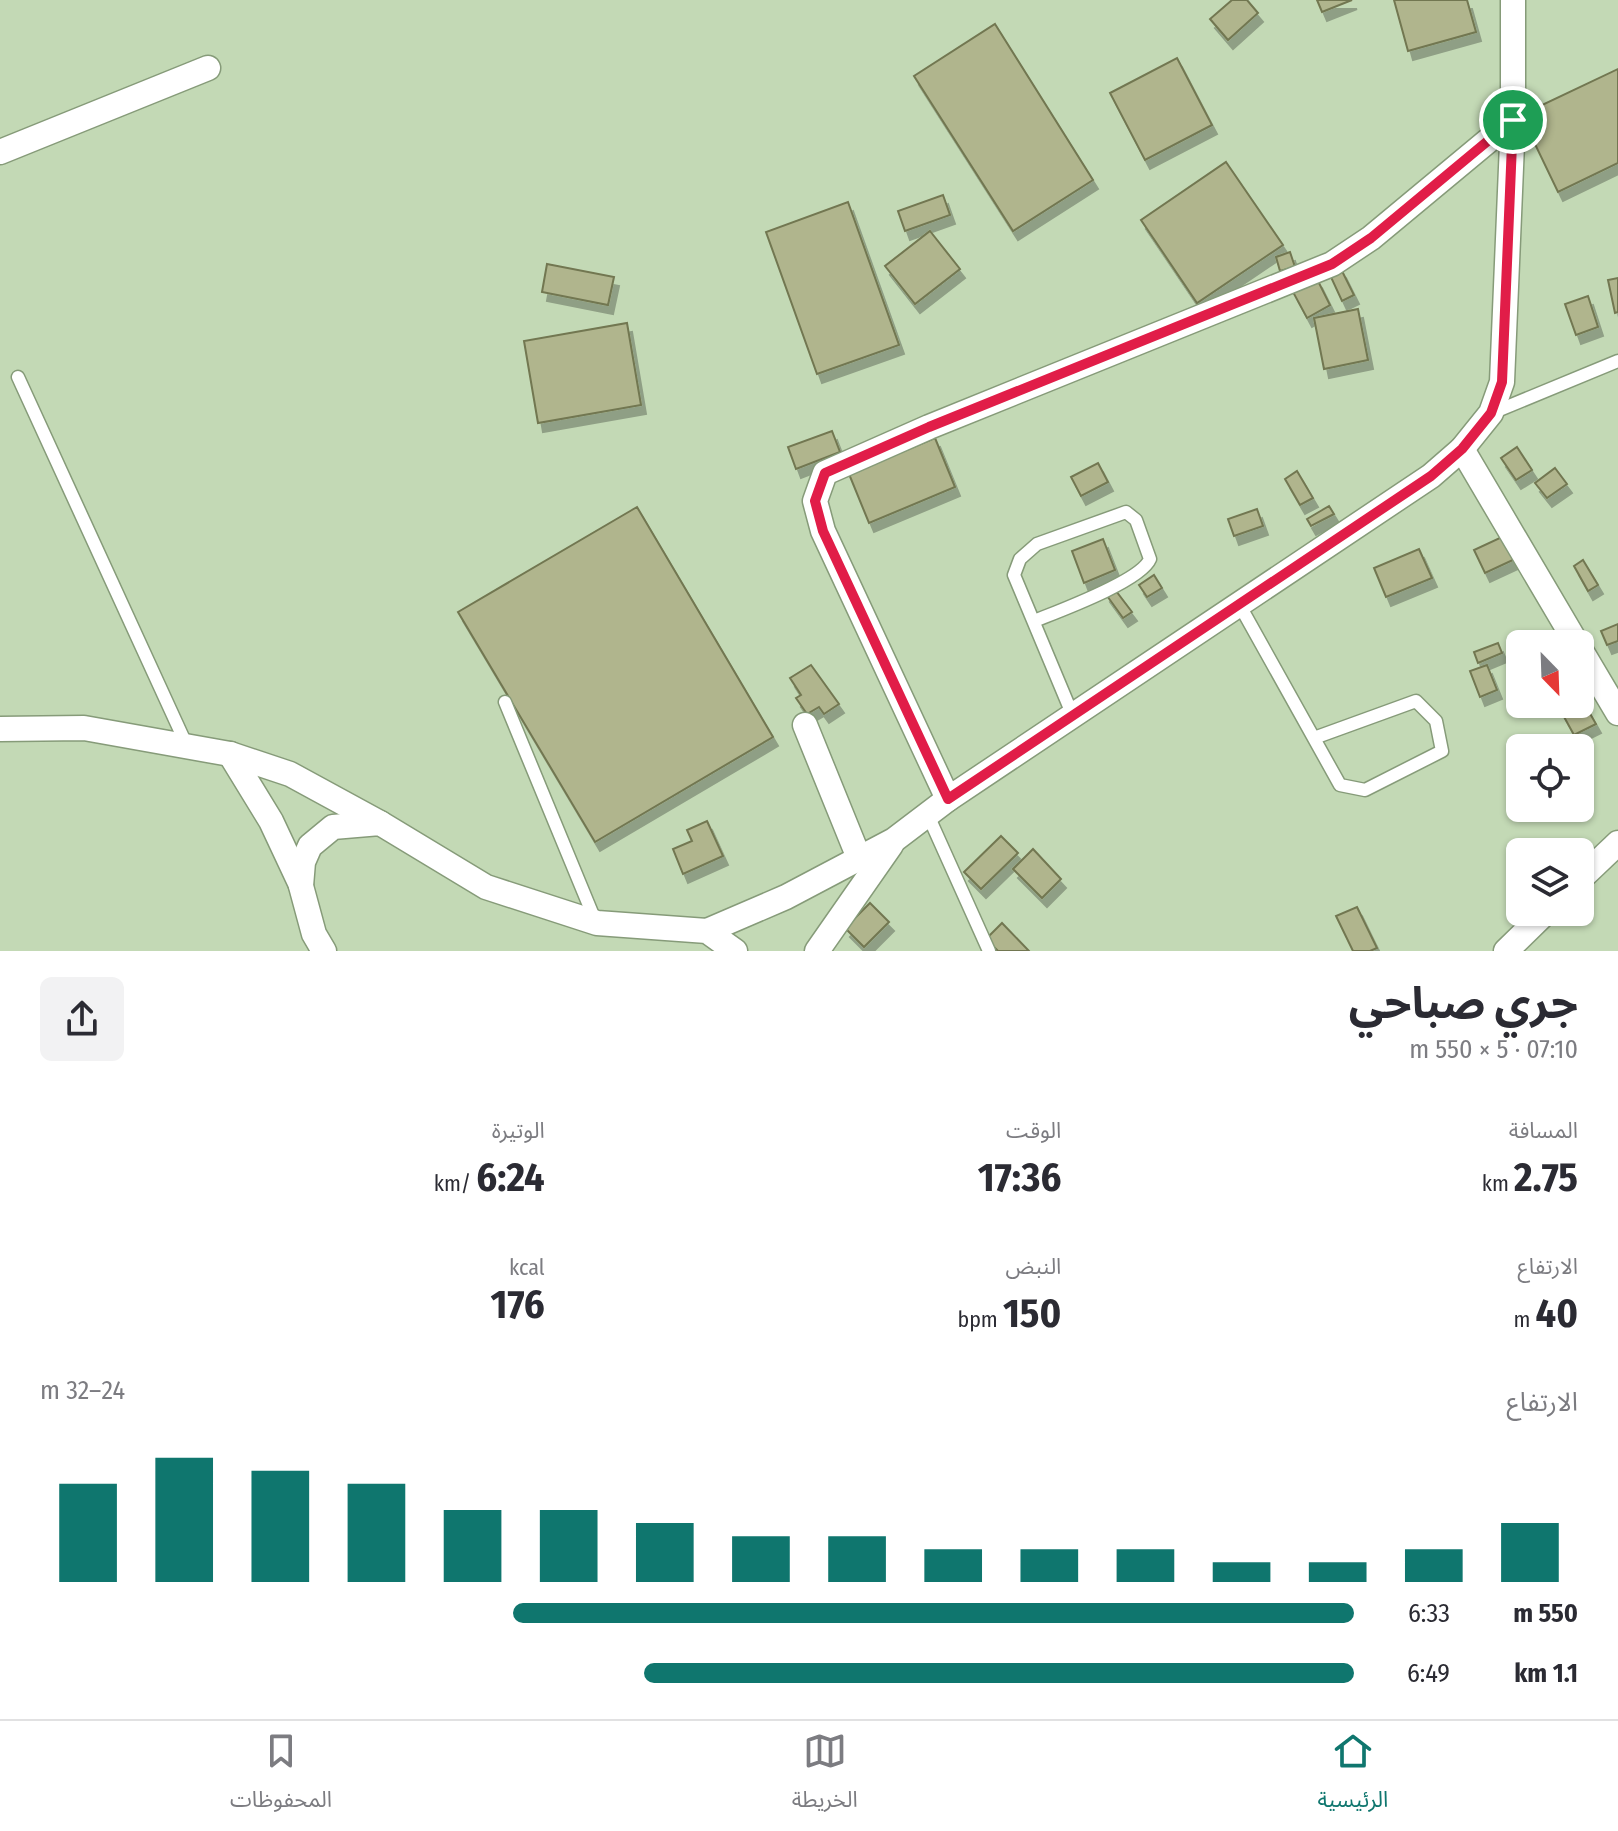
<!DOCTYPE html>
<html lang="ar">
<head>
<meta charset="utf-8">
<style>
  body { margin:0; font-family:"Fira Sans Condensed","Noto Sans Arabic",sans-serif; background:#f2f2f3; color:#2b2b33; direction:rtl; height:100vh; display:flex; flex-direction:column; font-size:30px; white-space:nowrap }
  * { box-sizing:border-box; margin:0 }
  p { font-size:26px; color:#7c7c81 }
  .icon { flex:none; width:44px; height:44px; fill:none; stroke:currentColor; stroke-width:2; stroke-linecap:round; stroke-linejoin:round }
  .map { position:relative; height:951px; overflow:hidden; direction:ltr }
  .details { display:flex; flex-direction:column; background:#fff; flex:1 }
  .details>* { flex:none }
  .needle { width:52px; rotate:157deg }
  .buttons { position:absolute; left:1506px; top:630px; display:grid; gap:16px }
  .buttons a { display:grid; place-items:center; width:88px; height:88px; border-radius:12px; background:#fff; box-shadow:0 2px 6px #0004; font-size:40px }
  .pin { position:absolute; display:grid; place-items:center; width:68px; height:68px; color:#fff; margin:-34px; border:4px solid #fff; border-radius:50%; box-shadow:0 2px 8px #0007 }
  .round { display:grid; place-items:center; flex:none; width:84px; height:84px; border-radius:12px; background:#f2f2f3 }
  .summary { display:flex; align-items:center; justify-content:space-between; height:136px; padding:0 40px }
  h1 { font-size:44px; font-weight:700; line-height:60px }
  .metrics { display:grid; grid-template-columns:repeat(3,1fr); gap:12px; height:136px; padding:8px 40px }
  .metrics div { display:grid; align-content:center }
  .metrics b { font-size:40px; font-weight:700 }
  .metrics small { font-size:22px; font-weight:400 }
  .metrics p { font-size:22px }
  .chart { height:224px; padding:16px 40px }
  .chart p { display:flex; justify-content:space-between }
  .chart svg { width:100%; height:144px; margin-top:8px; stroke:#0f766e; stroke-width:6 }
  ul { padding:0 40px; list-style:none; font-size:26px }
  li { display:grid; grid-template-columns:128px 96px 1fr; align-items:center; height:60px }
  li i { height:20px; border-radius:10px; background:#0f766e }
  .tabs { display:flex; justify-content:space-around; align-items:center; height:112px; border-top:2px solid #e1e1e2; background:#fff; font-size:22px; color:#7c7c81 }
  .tabs a { display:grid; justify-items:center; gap:4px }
  .tabs .on { color:#0f766e }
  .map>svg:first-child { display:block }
  .building { fill:#b0b58d; stroke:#727751; stroke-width:2; filter:url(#shadow) }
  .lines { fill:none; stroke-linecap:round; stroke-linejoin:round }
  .lane-casing { stroke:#869b79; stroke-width:15 }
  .street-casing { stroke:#869b79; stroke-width:27 }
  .lane { stroke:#fff; stroke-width:12 }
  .street { stroke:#fff; stroke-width:24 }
  .route-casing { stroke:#fff; stroke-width:16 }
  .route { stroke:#e11d48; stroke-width:10 }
</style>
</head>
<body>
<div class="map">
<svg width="1618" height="951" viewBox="0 0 1618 951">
  <defs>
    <filter id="shadow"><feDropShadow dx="5" dy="9" stdDeviation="0" flood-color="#0004"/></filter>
  </defs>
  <rect width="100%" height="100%" fill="#c3d9b5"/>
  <g class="building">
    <path d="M 1232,0 L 1247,0 L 1258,13 L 1228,40 L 1210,19 Z"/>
    <path d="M 1317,0 L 1352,0 L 1322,12 Z"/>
    <path d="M 1394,0 L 1467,0 L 1476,32 L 1408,51 Z"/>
    <path d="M 995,24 L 1093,180 L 1013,231 L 914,76 Z"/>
    <path d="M 1177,58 L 1212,125 L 1145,160 L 1110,93 Z"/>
    <path d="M 1618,69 L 1618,163 L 1558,192 L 1521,115 Z"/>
    <path d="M 1226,162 L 1283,245 L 1197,303 L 1141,220 Z"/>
    <path d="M 943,195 L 950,215 L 905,231 L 898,211 Z"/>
    <path d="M 848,202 L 899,345 L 817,374 L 766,232 Z"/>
    <path d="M 930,231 L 960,269 L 915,304 L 885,266 Z"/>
    <path d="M 1290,252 L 1295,267 L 1280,271 L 1276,257 Z"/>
    <path d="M 547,264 L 614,277 L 608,305 L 542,292 Z"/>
    <path d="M 1341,269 L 1354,295 L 1342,301 L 1330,275 Z"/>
    <path d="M 1618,278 L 1618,312 L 1615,313 L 1608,280 Z"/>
    <path d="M 1317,279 L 1330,305 L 1307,318 L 1293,292 Z"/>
    <path d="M 1588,296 L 1598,327 L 1576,335 L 1565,304 Z"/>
    <path d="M 1358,309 L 1368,360 L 1324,369 L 1314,318 Z"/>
    <path d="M 627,323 L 641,405 L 538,423 L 524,341 Z"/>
    <path d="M 832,431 L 840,452 L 796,469 L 788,447 Z"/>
    <path d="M 935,438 L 955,487 L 869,523 L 849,474 Z"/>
    <path d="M 1517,447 L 1532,470 L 1516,480 L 1501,458 Z"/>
    <path d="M 1098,463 L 1108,482 L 1081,496 L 1071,477 Z"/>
    <path d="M 1555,468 L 1567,484 L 1547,498 L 1535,483 Z"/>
    <path d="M 1297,471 L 1313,498 L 1300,505 L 1285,479 Z"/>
    <path d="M 1329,506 L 1334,514 L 1311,526 L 1307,519 Z"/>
    <path d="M 637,507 L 773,737 L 595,842 L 458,612 Z"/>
    <path d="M 1257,509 L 1263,526 L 1234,536 L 1228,519 Z"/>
    <path d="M 1504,536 L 1515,559 L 1485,573 L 1474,550 Z"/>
    <path d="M 1103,539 L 1115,570 L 1084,583 L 1072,551 Z"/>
    <path d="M 1419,549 L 1432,578 L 1386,597 L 1374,568 Z"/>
    <path d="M 1583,560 L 1598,585 L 1588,591 L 1574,566 Z"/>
    <path d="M 1154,575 L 1162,588 L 1147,597 L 1139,585 Z"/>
    <path d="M 1113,587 L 1132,612 L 1123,618 L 1105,593 Z"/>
    <path d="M 1618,624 L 1618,641 L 1607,645 L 1601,631 Z"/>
    <path d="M 1498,643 L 1502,653 L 1478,663 L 1474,652 Z"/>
    <path d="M 811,665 L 839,704 L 824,714 L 819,707 L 807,714 L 796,698 L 801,695 L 790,678 Z"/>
    <path d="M 1487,665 L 1497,690 L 1480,697 L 1470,671 Z"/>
    <path d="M 1580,696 L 1596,724 L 1574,735 L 1557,704 L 1580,704 Z"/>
    <path d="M 707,821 L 723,856 L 683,874 L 673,849 L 692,841 L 687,830 Z"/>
    <path d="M 1001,836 L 1018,853 L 981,889 L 964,872 Z"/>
    <path d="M 1033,849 L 1061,879 L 1042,898 L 1013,869 Z"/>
    <path d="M 870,903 L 889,922 L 864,947 L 845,928 Z"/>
    <path d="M 1357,907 L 1377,948 L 1370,951 L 1353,951 L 1336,916 Z"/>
    <path d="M 1002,923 L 1029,951 L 998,951 L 986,939 Z"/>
  </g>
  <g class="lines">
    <g class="lane-casing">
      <g id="lane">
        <path d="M 18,377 L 187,746"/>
        <path d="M 1492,413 L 1618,361"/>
        <path d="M 1239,604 L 1340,785 L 1365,790 L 1442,751 L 1436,721 L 1416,701 L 1314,738"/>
        <path d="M 1034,621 C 1059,611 1141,581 1150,559 L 1136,520 L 1126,512 L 1037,544 L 1020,559 L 1014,575 L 1073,716"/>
        <path d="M 505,702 L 595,920"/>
        <path d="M 927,813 L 989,951"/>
      </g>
    </g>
    <g class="street-casing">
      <g id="street">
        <path d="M 0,152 L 208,68"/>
        <path d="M 1462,449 L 1577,644"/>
        <path d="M 1580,649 L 1618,713"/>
        <path d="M 805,725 L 859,858"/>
        <path d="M 0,729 L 84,728 L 230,754 L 290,774 L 380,823"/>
        <path d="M 230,754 L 271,821 L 301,885"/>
        <path d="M 948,799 L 823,531 L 815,501 L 825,473 L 929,427 L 1332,264 L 1371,238 L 1513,120"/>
        <path d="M 1580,879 L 1618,843"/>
        <path d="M 707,931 L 786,897 L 894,840 L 948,799 L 1431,476 L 1462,449 L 1491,413 L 1502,382 L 1513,120 L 1513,0"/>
        <path d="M 324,951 L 314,934 L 301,886 L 303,862 L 310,846 L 333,827 L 380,823 L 486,887 L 597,923 L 707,931 L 735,951"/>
        <path d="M 817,951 L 891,845"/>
        <path d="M 1506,951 L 1546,912"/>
      </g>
    </g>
    <use href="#lane" class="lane"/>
    <use href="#street" class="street"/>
  </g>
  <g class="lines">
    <g class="route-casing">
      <path id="route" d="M 1513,120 L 1502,382 L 1491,413 L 1462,449 L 1431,476 L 948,799 L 823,531 L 815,501 L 825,473 L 929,427 L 1332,264 L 1371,238 Z"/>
    </g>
    <use href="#route" class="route"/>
  </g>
</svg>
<div class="buttons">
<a><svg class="needle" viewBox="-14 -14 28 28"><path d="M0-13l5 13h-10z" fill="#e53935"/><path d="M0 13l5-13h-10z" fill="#7c7c81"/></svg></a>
<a><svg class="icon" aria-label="locate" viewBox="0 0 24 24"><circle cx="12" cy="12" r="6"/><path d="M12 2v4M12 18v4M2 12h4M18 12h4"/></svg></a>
<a><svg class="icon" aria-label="layers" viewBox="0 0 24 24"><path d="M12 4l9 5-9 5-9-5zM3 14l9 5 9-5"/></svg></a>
</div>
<div class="pin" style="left:1513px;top:120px;background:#1e9e55"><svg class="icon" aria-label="arrive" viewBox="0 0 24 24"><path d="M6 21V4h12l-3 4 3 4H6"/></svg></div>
</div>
<section class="details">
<div class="summary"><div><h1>جري صباحي</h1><p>07:10 · 5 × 550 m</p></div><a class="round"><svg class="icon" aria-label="share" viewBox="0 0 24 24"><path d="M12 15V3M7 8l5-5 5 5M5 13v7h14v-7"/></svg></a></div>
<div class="metrics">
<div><p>المسافة</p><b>2.75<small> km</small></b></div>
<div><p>الوقت</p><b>17:36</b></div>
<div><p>الوتيرة</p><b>6:24<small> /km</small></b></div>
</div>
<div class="metrics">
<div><p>الارتفاع</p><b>40<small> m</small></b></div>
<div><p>النبض</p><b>150<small> bpm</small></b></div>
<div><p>kcal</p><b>176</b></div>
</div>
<div class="chart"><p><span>الارتفاع</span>24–32 m</p>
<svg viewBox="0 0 160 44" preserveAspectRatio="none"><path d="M5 44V14M15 44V6M25 44V10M35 44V14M45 44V22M55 44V22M65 44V26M75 44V30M85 44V30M95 44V34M105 44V34M115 44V34M125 44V38M135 44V38M145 44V34M155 44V26"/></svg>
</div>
<ul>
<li><b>550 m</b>6:33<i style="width:64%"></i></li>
<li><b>1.1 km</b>6:49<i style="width:54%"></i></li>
</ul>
</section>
<nav class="tabs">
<a class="on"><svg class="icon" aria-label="home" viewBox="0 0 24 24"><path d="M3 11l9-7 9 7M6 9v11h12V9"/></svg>الرئيسية</a>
<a><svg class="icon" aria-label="map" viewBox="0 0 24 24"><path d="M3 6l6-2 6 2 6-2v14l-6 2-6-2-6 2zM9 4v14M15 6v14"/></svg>الخريطة</a>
<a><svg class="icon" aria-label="saved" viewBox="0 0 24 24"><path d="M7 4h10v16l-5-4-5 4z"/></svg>المحفوظات</a>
</nav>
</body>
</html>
